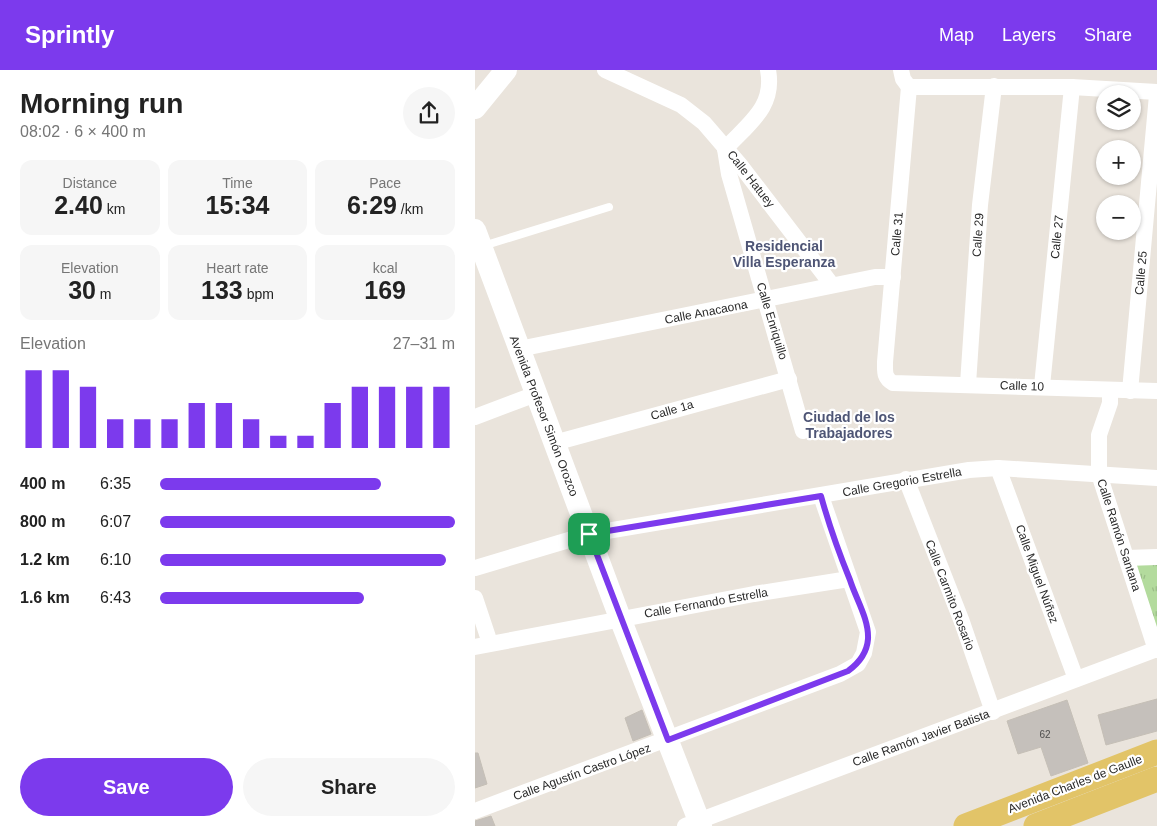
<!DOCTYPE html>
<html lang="en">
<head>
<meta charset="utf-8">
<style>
  body { margin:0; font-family:Arial,sans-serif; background:#f6f6f6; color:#222; height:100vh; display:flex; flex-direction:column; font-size:19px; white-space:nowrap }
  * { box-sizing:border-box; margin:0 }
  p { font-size:16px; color:#767676 }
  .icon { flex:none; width:28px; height:28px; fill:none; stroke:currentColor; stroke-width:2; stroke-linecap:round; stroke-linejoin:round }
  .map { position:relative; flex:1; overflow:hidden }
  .sheet { display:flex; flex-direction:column; background:#fff; width:475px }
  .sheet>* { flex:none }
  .fabs { position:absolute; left:621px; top:15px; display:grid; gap:10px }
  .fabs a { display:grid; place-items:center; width:45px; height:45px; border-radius:50%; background:#fff; box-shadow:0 1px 4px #0004; font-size:25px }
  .pin { position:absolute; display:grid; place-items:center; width:42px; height:42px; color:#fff; margin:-21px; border-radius:10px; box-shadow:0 2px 8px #0006 }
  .round { display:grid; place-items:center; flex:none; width:52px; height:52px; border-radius:26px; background:#f6f6f6 }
  .headline { display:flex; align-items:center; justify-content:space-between; height:85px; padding:0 20px }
  h1 { font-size:28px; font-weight:700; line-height:38px }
  .stats { display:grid; grid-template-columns:repeat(3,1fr); gap:8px; height:85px; padding:5px 20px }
  .stats div { display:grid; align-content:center; border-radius:12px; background:#f6f6f6; text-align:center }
  .stats b { font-size:25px; font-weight:700 }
  .stats small { font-size:14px; font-weight:400 }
  .stats p { font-size:14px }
  .chart { height:140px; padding:10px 20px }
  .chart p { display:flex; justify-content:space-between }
  .chart svg { width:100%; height:90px; margin-top:5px; stroke:#7c3aed; stroke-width:6 }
  .primary-button { display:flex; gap:10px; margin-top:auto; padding:10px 20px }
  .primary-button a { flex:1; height:58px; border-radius:30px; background:#7c3aed; color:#fff; font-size:20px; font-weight:700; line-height:58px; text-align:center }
  .primary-button a+a { background:#f6f6f6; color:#222 }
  ul { padding:0 20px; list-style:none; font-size:16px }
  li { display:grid; grid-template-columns:80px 60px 1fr; align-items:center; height:38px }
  li i { height:12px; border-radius:6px; background:#7c3aed }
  header { display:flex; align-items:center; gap:30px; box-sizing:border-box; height:70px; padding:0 25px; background:#7c3aed; color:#fff }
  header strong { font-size:24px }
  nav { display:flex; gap:28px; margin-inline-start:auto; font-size:18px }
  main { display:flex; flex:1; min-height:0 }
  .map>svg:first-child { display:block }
  .park { fill:url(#park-tufts) }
  .building { fill:#c5c0bb; stroke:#c5bfb6 }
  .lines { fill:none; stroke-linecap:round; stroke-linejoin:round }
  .lane { stroke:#fff; stroke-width:8 }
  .street { stroke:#fff; stroke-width:16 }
  .secondary { stroke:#fff; stroke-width:22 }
  .primary { stroke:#e2c468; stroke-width:25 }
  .route-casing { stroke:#fff; stroke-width:10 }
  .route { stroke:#7c3aed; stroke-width:6 }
  .labels { text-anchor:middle; stroke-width:4.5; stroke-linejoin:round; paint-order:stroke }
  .number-label { font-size:10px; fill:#504f4e }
  .street-label { font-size:12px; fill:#292929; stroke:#fff }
  .neighbourhood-label { font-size:14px; font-weight:bold; fill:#4e5575; stroke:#fff }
</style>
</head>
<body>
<header>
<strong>Sprintly</strong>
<nav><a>Map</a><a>Layers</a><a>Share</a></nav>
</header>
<main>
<section class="sheet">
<div class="headline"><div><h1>Morning run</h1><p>08:02 · 6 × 400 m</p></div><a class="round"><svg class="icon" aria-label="share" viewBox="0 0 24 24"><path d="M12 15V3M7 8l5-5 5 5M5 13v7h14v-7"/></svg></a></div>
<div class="stats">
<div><p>Distance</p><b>2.40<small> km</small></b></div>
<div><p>Time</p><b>15:34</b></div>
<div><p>Pace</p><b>6:29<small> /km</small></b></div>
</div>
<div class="stats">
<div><p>Elevation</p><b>30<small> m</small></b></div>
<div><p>Heart rate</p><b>133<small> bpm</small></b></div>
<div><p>kcal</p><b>169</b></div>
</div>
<div class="chart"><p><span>Elevation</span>27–31 m</p>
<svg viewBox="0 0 160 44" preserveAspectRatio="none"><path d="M5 44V6M15 44V6M25 44V14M35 44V30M45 44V30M55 44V30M65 44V22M75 44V22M85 44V30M95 44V38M105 44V38M115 44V22M125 44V14M135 44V14M145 44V14M155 44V14"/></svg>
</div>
<ul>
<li><b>400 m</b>6:35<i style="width:75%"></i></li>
<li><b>800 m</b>6:07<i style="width:100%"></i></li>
<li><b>1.2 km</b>6:10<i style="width:97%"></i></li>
<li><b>1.6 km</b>6:43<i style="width:69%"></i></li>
</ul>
<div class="primary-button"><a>Save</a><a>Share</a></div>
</section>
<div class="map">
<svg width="682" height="756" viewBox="0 0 682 756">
  <defs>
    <pattern id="park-tufts" width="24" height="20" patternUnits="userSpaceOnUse" patternTransform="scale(1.25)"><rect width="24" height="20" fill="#b3db9d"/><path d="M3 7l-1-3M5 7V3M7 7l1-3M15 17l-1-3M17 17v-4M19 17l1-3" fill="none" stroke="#9abc87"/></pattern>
  </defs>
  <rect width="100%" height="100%" fill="#eae4dc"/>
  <path class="park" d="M 682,493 L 682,571 L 651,496 Z"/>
  <g class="building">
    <path d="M 682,629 L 682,661 L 631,675 L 623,645 Z"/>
    <path d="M 592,630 L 613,693 L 576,706 L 566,677 L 543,684 L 532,651 Z"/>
    <path d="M 167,640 L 176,664 L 158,671 L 150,648 Z"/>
    <path d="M 0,683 L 3,683 L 12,714 L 0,718 Z"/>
    <path d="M 16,746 L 20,756 L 0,756 L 0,751 Z"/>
  </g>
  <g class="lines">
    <path class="lane" d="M 8,176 L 134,137"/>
    <g class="street">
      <path d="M 130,0 L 206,35 L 229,53 L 266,96 L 357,215"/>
      <path d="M 426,0 L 428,9 L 434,17"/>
      <path d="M 434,17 L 410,292 C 410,302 409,308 418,313 L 682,321"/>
      <path d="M 434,17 L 597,17 L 682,22"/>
      <path d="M 250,79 L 254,104 L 328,361"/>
      <path d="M 250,79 C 274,53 300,37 293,0"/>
      <path d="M 44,279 L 400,207 L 418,207"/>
      <path d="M 493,314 L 505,135 L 519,16"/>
      <path d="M 567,316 L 597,17"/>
      <path d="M 635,320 L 635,333 L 624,365 L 624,404 L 681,580"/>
      <path d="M 655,321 L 682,25"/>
      <path d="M 0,347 L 61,324"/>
      <path d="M 79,373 L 314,309"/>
      <path d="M 523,398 L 601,609"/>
      <path d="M 431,409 L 487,552 L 518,642"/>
      <path d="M 651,488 L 682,487"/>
      <path d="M 0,498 L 114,464 L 494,400 L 523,398 L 682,408"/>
      <path d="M 0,528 L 15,573"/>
      <path d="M 0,577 L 279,524 L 374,509"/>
      <path d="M 0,741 L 365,604 L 383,594 L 389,583 L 393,562 L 346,426"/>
      <path d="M 210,756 L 682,579"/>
    </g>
    <g class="secondary">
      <path d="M 0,38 L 31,0"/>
      <path d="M 0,160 L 145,548 L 226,756"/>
    </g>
    <g class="primary">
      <path d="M 491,756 L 682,682"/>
      <path d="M 561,756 L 682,709"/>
    </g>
  </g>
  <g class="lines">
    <g class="route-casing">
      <path id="route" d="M 346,426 C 354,455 364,483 375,510 C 381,529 394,549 393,569 C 392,583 384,593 373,601 L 193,670 L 114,464 Z"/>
    </g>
    <use href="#route" class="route"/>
  </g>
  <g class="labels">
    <g class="number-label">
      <text x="570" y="668">62</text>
    </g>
    <g class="street-label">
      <text transform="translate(276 109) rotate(52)" y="4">Calle Hatuey</text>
      <text transform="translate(422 164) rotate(-85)" y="4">Calle 31</text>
      <text transform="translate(503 165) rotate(-86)" y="4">Calle 29</text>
      <text transform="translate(582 167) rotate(-84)" y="4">Calle 27</text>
      <text transform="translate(666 203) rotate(-85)" y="4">Calle 25</text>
      <text transform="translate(231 242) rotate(-11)" y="4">Calle Anacaona</text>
      <text transform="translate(297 251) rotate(73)" y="4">Calle Enriquillo</text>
      <text transform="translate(547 316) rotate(2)" y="4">Calle 10</text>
      <text transform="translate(197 340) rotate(-16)" y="4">Calle 1a</text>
      <text transform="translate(69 346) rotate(69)" y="4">Avenida Profesor Simón Orozco</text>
      <text transform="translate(427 412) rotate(-10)" y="4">Calle Gregorio Estrella</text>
      <text transform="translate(644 465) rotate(72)" y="4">Calle Ramón Santana</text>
      <text transform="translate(562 504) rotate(70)" y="4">Calle Miguel Núñez</text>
      <text transform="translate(475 525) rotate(69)" y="4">Calle Carmito Rosario</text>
      <text transform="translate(231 533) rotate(-10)" y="4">Calle Fernando Estrella</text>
      <text transform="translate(446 668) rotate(-20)" y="4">Calle Ramón Javier Batista</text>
      <text transform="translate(107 702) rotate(-20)" y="4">Calle Agustín Castro López</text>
      <text transform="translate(600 714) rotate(-21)" y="4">Avenida Charles de Gaulle</text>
    </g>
    <g class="neighbourhood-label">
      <text x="309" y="181">Residencial<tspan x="309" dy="16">Villa Esperanza</tspan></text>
      <text x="374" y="352">Ciudad de los<tspan x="374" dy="16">Trabajadores</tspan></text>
    </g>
  </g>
</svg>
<div class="fabs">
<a><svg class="icon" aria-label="layers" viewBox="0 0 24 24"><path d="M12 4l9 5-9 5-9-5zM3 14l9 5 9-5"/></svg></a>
<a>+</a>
<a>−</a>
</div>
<div class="pin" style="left:114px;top:464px;background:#1e9e55"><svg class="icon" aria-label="arrive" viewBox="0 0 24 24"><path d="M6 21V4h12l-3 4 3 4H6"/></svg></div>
</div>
</main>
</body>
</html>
